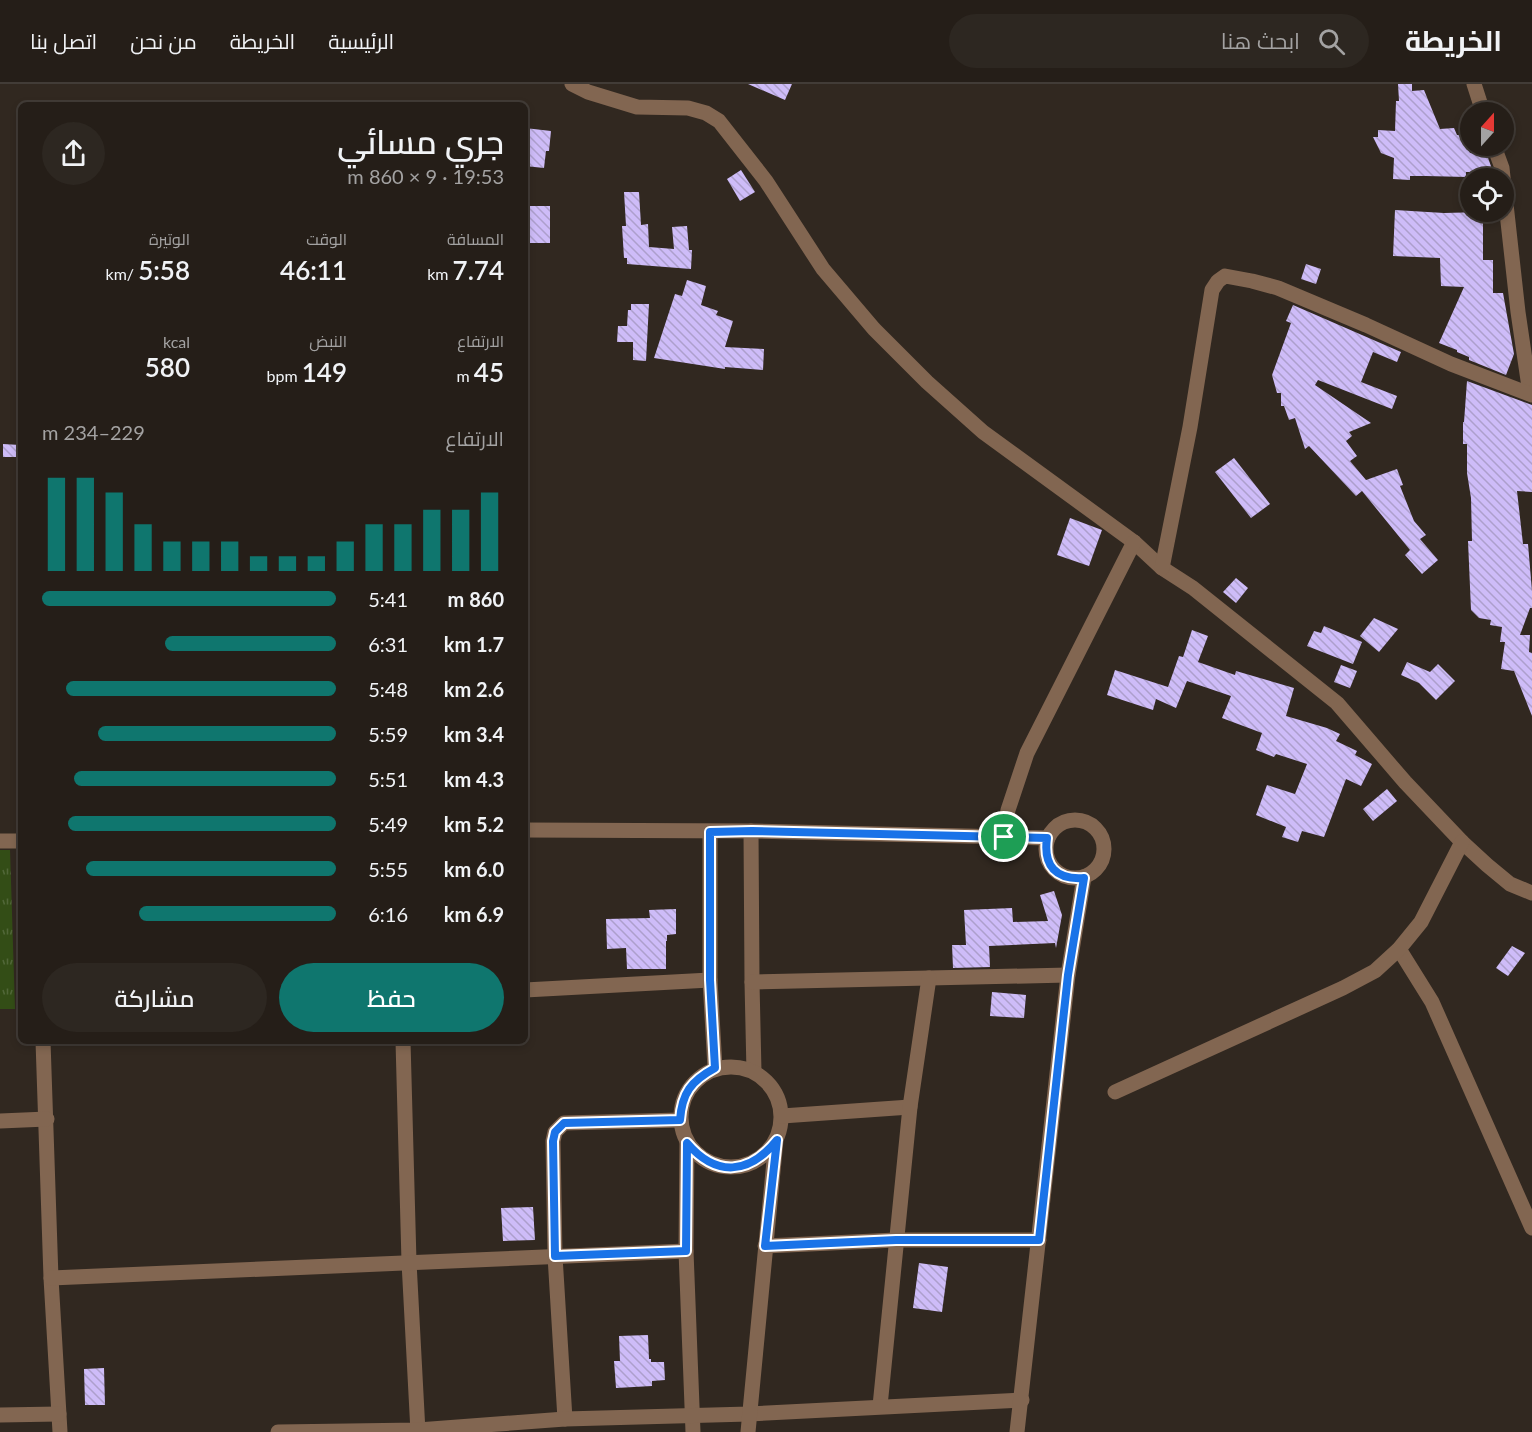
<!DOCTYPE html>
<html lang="ar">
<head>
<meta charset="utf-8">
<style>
  body { margin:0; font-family:Lato,Cairo,sans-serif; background:#2d2721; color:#f1f3f6; direction:rtl; height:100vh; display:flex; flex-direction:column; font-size:22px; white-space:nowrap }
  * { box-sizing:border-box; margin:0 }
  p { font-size:20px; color:#a3a2a2 }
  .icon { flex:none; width:33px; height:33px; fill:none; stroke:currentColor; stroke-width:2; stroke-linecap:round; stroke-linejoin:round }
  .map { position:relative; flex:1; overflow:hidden; direction:ltr }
  .side { position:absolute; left:18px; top:18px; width:510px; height:942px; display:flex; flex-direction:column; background:#251e18; border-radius:9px; box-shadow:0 3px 9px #0003,0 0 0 2px #423c37; direction:rtl }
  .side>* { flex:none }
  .needle { width:39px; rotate:21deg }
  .tools { position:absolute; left:1460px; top:18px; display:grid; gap:12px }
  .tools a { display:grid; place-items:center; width:54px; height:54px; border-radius:50%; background:#251e18; box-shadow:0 3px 9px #0003,0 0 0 2px #423c37; font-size:30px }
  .pin { position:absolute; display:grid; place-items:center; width:51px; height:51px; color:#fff; margin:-26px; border:3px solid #fff; border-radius:50%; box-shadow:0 2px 6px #0007 }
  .round { display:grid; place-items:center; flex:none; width:63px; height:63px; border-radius:32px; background:#2d2721 }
  .head { display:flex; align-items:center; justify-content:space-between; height:102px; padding:0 24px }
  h1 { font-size:33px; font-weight:600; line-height:45px }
  .metrics { display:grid; grid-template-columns:repeat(3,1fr); gap:9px; height:102px; padding:6px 24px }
  .metrics div { display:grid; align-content:center }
  .metrics b { font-size:26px; font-weight:600 }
  .metrics small { font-size:16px; font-weight:400 }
  .metrics p { font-size:16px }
  .chart { height:168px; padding:12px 24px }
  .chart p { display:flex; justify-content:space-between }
  .chart svg { width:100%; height:108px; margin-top:6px; stroke:#0f766e; stroke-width:6 }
  .cta { display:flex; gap:12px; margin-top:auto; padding:12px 24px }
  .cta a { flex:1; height:69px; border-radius:36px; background:#0f766e; color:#fff; font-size:24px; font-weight:600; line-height:69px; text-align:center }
  .cta a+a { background:#2d2721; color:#f1f3f6 }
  ul { padding:0 24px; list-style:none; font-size:20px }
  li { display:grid; grid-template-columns:96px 72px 1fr; align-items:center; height:45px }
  li i { height:15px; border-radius:8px; background:#0f766e }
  header { display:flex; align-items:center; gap:36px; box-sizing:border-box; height:84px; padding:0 30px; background:#251e18; border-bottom:2px solid #423c37 }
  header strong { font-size:28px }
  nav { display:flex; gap:33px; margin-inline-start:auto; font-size:21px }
  .search { width:420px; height:54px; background:#2d2721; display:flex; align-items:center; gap:15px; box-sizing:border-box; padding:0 21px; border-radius:33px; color:#a3a2a2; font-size:22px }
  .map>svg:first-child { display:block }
  .park { fill:url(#park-tufts) }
  .building { fill:url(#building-back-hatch) }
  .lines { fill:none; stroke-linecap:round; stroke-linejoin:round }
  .minor { stroke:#826651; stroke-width:15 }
  .route-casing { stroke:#fff; stroke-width:12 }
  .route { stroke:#1a73e8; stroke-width:8 }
</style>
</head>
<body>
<header>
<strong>الخريطة</strong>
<div class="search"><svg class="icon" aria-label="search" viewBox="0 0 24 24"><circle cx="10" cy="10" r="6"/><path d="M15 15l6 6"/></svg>ابحث هنا</div>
<nav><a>الرئيسية</a><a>الخريطة</a><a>من نحن</a><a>اتصل بنا</a></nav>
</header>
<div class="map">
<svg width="1532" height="1348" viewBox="0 0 1532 1348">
  <defs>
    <pattern id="park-tufts" width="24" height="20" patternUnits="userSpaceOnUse" patternTransform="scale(1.5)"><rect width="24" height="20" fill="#334d16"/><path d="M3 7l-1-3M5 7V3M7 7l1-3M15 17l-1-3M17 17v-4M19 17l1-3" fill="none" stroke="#516738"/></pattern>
    <pattern id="building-back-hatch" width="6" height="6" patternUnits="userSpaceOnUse" patternTransform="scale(1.5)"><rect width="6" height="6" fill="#cebcf8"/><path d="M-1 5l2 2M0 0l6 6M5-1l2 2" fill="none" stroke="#ad9fcc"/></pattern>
  </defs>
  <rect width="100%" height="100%" fill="#312820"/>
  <path class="park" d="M 0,766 L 10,766 L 15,925 L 0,925 Z"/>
  <g class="building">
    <path d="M 748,0 L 792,0 L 785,16 Z"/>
    <path d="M 1398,0 L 1412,0 L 1412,7 L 1424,6 L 1440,45 L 1454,44 L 1457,51 L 1462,51 L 1470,69 L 1486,68 L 1493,88 L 1466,88 L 1466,93 L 1426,92 L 1410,92 L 1410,96 L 1393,95 L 1394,74 L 1381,69 L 1373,53 L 1378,53 L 1378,46 L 1395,47 L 1396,17 L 1399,17 Z"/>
    <path d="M 525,44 L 551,47 L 549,67 L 546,67 L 544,84 L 525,82 Z"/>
    <path d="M 741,86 L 755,108 L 740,117 L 727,95 Z"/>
    <path d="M 624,108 L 639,108 L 641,141 L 648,140 L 649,163 L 674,165 L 672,143 L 687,142 L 689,166 L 692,166 L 691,185 L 627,180 L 627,174 L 624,174 L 622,142 L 626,142 Z"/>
    <rect x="525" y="122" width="25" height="37"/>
    <path d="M 1395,126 L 1444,129 L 1483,128 L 1483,176 L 1493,176 L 1493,209 L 1503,209 L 1514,270 L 1506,291 L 1469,276 L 1469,273 L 1457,268 L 1457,266 L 1439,259 L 1464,203 L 1441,202 L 1440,174 L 1393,172 Z"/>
    <path d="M 1306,180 L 1321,185 L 1316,200 L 1301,195 Z"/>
    <path d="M 687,196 L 706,202 L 701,221 L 718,227 L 716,231 L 733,237 L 725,263 L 764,265 L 763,286 L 725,283 L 725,285 L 654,274 L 675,210 L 682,212 Z"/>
    <path d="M 631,220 L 649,220 L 646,277 L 633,276 L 633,258 L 617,258 L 618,242 L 627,242 L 628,226 L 631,226 Z"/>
    <path d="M 1293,221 L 1401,268 L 1397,278 L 1373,268 L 1361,298 L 1397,312 L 1392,325 L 1318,296 L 1315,301 L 1371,339 L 1349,348 L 1352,352 L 1346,357 L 1357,372 L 1350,377 L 1366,396 L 1397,385 L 1403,401 L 1400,402 L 1414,437 L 1426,451 L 1420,455 L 1438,476 L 1422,490 L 1405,471 L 1410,466 L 1362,407 L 1356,412 L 1309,362 L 1305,365 L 1295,334 L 1289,336 L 1284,322 L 1281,322 L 1281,309 L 1277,309 L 1272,291 L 1291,239 L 1286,237 Z"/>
    <path d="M 1467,297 L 1532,321 L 1532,408 L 1517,407 L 1523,460 L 1528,460 L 1532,507 L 1532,524 L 1530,524 L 1520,551 L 1530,551 L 1529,568 L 1532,569 L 1532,632 L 1514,587 L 1501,585 L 1505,558 L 1500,558 L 1502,543 L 1490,541 L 1491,536 L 1479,534 L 1471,526 L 1468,457 L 1472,457 L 1471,414 L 1467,389 L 1467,360 L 1463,360 L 1463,338 L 1464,338 Z"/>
    <path d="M 3,360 L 20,361 L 20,373 L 3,373 Z"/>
    <path d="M 1234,374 L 1270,420 L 1251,434 L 1215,388 Z"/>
    <path d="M 1070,434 L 1102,446 L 1089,482 L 1057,471 Z"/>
    <path d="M 1236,494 L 1248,504 L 1236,519 L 1223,508 Z"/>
    <path d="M 1374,534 L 1398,545 L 1379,568 L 1360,552 Z"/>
    <path d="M 1324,542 L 1362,558 L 1353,580 L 1307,562 L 1314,547 L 1321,549 Z"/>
    <path d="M 1192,546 L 1208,552 L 1198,578 L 1235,591 L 1236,587 L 1294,604 L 1286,632 L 1327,644 L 1340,650 L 1336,657 L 1357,667 L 1355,671 L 1372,680 L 1361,702 L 1346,695 L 1324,753 L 1302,747 L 1298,758 L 1282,753 L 1286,743 L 1256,731 L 1267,701 L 1295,710 L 1307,680 L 1276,670 L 1274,673 L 1256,666 L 1262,649 L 1222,634 L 1231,612 L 1187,597 L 1176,624 L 1156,615 L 1153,626 L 1107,611 L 1115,586 L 1168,603 L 1179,572 L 1183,573 Z"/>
    <path d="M 1407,578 L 1430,588 L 1438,580 L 1455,597 L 1436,616 L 1419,599 L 1401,591 Z"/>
    <path d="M 1341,581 L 1357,587 L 1350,604 L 1334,598 Z"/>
    <path d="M 1387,705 L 1397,717 L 1373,737 L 1363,725 Z"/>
    <path d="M 1054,807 L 1062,831 L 1056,864 L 1055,859 L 989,862 L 990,883 L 953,884 L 952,861 L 966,861 L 964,826 L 1012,824 L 1013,838 L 1048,837 L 1040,811 Z"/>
    <path d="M 676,825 L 676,850 L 667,851 L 667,857 L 666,857 L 666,885 L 627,885 L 626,864 L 607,865 L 606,835 L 650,834 L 649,826 Z"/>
    <path d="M 1512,862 L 1525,869 L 1508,892 L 1496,884 Z"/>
    <path d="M 992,908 L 1026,911 L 1024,934 L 990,932 Z"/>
    <path d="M 533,1123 L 535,1156 L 503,1157 L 501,1124 Z"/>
    <path d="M 919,1179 L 948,1183 L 942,1228 L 913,1224 Z"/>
    <path d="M 648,1251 L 649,1275 L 651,1275 L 651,1278 L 664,1278 L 665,1296 L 652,1297 L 652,1302 L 616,1304 L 614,1277 L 620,1277 L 619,1252 Z"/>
    <path d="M 104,1284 L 105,1321 L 85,1321 L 84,1285 Z"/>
  </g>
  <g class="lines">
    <g class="minor">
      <path d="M 572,0 L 588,8 L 637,23 L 688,24 L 706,29 L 719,37 L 766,97 L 823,185 L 874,245 L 927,298 L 983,348 L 1134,458 L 1162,484 L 1193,504 L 1337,619 L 1405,698 L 1462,758 L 1487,781 L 1510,800 L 1532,809"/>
      <path d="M 1474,0 L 1483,28"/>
      <path d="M 1494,62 L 1502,84 L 1518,228 L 1530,310"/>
      <path d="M 1162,484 L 1190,343 L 1212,206 L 1218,197 L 1225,192 L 1252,197 L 1278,204 L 1366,241 L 1451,280 L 1532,311"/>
      <circle cx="1075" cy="765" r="29"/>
      <path d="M 525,746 L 751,747 L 1048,754"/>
      <path d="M 751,747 L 752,898 L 754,988"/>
      <path d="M 710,748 L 710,896 L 715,984"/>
      <path d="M 1004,753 L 1008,726 L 1027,669 L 1134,458"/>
      <path d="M 0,757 L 21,757"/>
      <path d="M 1399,865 L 1432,918 L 1532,1144"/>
      <path d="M 752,898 L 1068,891"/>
      <path d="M 525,906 L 710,896"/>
      <path d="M 43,957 L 51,1194 L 60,1348"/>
      <path d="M 403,957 L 409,1178 L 418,1348"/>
      <circle cx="731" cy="1033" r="50"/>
      <path d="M 1115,1008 L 1343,904 L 1375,887 L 1399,865 L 1421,838 L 1462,758"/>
      <path d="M 782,1032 L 910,1023"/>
      <path d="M 0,1037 L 47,1035"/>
      <path d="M 687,1059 L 686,1167 L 693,1348"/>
      <path d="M 765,1162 L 896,1156 L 1039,1156"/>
      <path d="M 51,1194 L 686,1167"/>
      <path d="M 880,1322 L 910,1023 L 929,894"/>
      <path d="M 0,1331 L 59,1330"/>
      <path d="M 565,1335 L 555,1172 L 553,1057 L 555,1048 L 564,1039 L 680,1036"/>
      <path d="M 278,1348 L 418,1346 L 565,1335 L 749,1330 L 1022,1316"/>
      <path d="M 748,1348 L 776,1056"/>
      <path d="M 1017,1348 L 1068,891 L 1084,793"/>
    </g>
  </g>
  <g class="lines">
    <g class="route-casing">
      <path id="route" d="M 752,747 L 1047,754 C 1043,782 1056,796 1084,794 L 1068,891 L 1039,1156 L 896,1156 L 765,1162 L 777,1056 C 749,1091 716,1093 687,1059 L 686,1167 L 555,1172 L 553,1057 L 555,1048 L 564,1039 L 680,1036 C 682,1009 691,997 715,984 L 710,896 L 710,748 Z"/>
    </g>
    <use href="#route" class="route"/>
  </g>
</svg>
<div class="tools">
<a><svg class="needle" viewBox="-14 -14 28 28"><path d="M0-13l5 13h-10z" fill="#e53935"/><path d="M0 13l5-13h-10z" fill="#a3a2a2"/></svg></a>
<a><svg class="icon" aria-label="locate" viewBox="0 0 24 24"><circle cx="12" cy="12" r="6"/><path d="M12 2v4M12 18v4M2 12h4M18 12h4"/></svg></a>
</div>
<div class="pin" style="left:1004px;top:753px;background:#1e9e55"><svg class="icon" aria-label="arrive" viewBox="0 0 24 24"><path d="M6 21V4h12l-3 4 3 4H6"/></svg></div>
<section class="side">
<div class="head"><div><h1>جري مسائي</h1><p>19:53 · 9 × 860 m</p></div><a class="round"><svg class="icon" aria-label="share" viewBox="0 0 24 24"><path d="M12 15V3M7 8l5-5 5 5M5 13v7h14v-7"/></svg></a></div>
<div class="metrics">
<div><p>المسافة</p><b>7.74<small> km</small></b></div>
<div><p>الوقت</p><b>46:11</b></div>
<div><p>الوتيرة</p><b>5:58<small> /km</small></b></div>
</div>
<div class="metrics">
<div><p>الارتفاع</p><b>45<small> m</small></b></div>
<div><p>النبض</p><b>149<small> bpm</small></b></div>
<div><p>kcal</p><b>580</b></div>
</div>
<div class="chart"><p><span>الارتفاع</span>229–234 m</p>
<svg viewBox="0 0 160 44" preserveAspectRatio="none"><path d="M5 44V6M15 44V6M25 44V12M35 44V25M45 44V32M55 44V32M65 44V32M75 44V38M85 44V38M95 44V38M105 44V32M115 44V25M125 44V25M135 44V19M145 44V19M155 44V12"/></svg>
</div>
<ul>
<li><b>860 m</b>5:41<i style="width:100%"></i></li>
<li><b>1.7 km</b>6:31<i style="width:58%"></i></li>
<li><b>2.6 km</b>5:48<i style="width:92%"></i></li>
<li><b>3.4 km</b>5:59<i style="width:81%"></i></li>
<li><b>4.3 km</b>5:51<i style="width:89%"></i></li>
<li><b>5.2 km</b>5:49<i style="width:91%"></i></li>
<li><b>6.0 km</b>5:55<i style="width:85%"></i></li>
<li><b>6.9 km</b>6:16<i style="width:67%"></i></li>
</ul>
<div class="cta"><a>حفظ</a><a>مشاركة</a></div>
</section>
</div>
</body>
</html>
